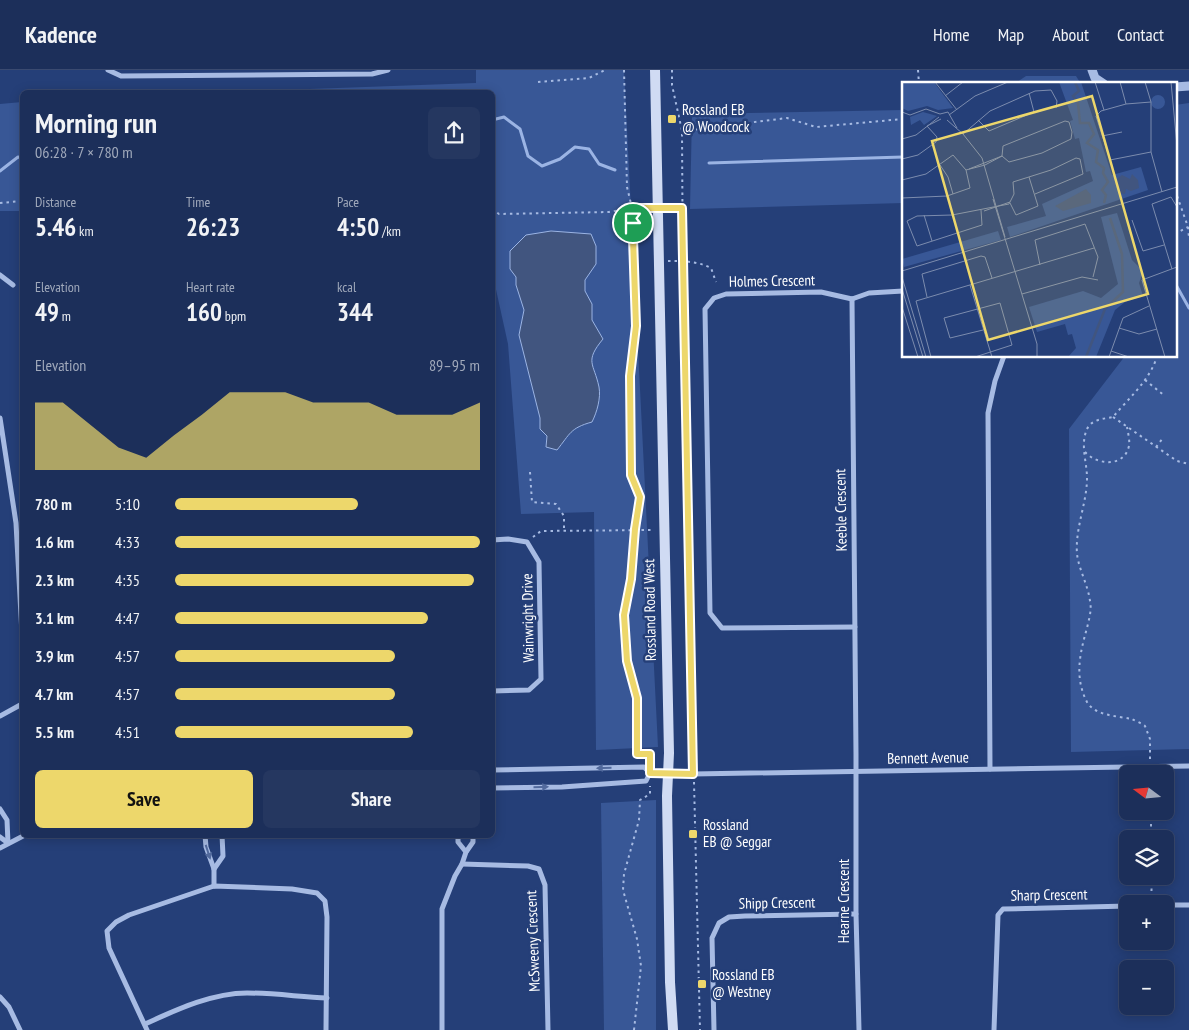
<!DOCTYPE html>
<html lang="en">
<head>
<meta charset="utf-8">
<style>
  body { margin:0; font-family:"PT Sans Narrow",sans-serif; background:#253760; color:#f1f3f6; height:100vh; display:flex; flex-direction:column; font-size:19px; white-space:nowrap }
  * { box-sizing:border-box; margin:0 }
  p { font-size:16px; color:#a0a9bb }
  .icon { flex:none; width:28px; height:28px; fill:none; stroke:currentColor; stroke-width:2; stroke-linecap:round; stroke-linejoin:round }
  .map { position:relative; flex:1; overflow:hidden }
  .sheet { position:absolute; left:20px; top:20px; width:475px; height:748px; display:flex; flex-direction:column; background:#1c2f5a; border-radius:8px; box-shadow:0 2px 12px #0003,0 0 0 1px #3a4a70 }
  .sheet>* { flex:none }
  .needle { width:32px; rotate:286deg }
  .controls { position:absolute; left:1119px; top:695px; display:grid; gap:10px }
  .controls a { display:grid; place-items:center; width:55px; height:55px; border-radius:8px; background:#1c2f5a; box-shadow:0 2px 12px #0003,0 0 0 1px #3a4a70; font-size:25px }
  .pin { position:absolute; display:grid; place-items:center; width:42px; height:42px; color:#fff; margin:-21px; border:2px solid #fff; border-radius:50%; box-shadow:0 1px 5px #0007 }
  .round { display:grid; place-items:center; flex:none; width:52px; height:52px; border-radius:8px; background:#253760 }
  .overview { display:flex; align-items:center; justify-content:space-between; height:85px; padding:0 15px }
  h1 { font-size:28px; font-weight:700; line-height:38px }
  .figures { display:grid; grid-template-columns:repeat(3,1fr); gap:8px; height:85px; padding:5px 15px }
  .figures div { display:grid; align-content:center }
  .figures b { font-size:25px; font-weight:700 }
  .figures small { font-size:14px; font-weight:400 }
  .figures p { font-size:14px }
  .chart { height:140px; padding:10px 15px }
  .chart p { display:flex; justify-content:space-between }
  .chart svg { width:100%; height:90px; margin-top:5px; fill:#edd76b; opacity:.7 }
  .primary-button { display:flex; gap:10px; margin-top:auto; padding:10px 15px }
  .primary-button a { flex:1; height:58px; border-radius:8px; background:#edd76b; color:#111; font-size:20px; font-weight:700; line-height:58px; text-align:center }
  .primary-button a+a { background:#253760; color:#f1f3f6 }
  ul { padding:0 15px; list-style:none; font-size:16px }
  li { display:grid; grid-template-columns:80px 60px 1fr; align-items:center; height:38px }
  li i { height:12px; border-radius:6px; background:#edd76b }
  header { display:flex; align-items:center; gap:30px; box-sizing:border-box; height:70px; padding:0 25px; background:#1c2f5a; border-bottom:1px solid #3a4a70 }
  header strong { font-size:24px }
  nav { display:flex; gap:28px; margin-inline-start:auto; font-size:18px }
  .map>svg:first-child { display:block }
  .green { fill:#385796 }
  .water { fill:#41557f; stroke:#9bb4e4 }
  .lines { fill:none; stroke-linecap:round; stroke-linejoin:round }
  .stream { stroke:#9bb4e4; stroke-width:3 }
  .path { stroke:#a7bbe3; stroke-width:2; stroke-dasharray:2.5 4; stroke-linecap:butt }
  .minor { stroke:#a7bbe3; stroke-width:5 }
  .tertiary { stroke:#a7bbe3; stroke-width:9 }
  .secondary { stroke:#d0dbf3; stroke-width:10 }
  .oneway { fill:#526a9d }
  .route-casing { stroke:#fff; stroke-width:10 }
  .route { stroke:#edd76b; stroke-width:6 }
  .poi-dot { fill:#edd76b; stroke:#253f78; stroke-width:2 }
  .labels { text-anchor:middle; stroke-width:5; stroke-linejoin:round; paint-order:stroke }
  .poi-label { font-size:15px; fill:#fff; stroke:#253f78; text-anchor:start }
  .street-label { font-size:15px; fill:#fff; stroke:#253f78 }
  .inset-river { fill:none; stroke:#41557f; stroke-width:2.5 }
  .inset-road { fill:none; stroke:#7c8cae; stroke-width:1 }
  .view { fill:#edd76b; fill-opacity:0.15; stroke:#edd76b; stroke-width:2.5 }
  .inset-edge { fill:none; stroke:#fff; stroke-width:2.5 }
</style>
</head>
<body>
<header>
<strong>Kadence</strong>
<nav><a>Home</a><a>Map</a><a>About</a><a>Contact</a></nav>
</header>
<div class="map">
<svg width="1189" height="960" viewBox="0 0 1189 960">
  <rect width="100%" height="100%" fill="#253f78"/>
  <g class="green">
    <path d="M 476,0 L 624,0 L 658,677 L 596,680 L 594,442 L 521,444 L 508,274 L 493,206 L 492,22 L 228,22 L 476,13 Z"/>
    <path d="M 1026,6 L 1076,6 L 1081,14 L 1014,14 Z"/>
    <path d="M 22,32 L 22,141 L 0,141 L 0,34 Z"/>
    <path d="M 1189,33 L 1189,679 L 1071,682 L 1069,359 L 1125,286 L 1175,286 L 1175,35 Z"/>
    <path d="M 903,40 L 903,133 L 690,139 L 692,44 Z"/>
    <path d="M 656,730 L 656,960 L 604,960 L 601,733 Z"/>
  </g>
  <path class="water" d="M 551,161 L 591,164 L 596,176 L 596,194 L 585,210 L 585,221 L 592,234 L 592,250 L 603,269 C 584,292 594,293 599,317 C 601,328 597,342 592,352 C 570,358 570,364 557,380 L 546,377 L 547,366 L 540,359 L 540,348 L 519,265 L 524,240 L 516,215 L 516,207 L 510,199 L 510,181 L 526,165 Z"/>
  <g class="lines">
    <g class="stream">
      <path d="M 492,50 L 504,47 L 520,59 L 528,86 L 542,96 L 560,89 L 575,77 L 589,79 L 599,94 L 615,100"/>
      <path d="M 709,93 L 903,87"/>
      <path d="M 0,101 L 18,87 L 22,88"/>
      <path d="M 1175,213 L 1189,238"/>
    </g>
    <g class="path">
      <path d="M 624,0 L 627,117 L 632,138 L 633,153 L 636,255 L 630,306 L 631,405 L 640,427 L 635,459 L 631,509 L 624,545 L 627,591 L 637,628 L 637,684 L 650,684 L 650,691"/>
      <path d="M 672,0 L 672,15 L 682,61 L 683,229 L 693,698"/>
      <path d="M 918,0 L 919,14"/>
      <path d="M 538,12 L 589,8 L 605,0"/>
      <path d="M 108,22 L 110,20"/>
      <path d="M 683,61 L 787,48 L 816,57 L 903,49"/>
      <path d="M 1175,120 L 1188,157 L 1189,168"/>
      <path d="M 0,133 L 22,131"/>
      <path d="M 668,138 L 682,138"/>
      <path d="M 492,139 L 499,144 L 609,142 L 632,138 L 648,138"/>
      <path d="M 1175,164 L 1188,157"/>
      <path d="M 668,191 C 683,191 697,191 711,198 L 716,212"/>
      <path d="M 1145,310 L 1165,326"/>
      <path d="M 1113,347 L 1177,391 L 1189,394"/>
      <path d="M 1156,377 L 1163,368"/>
      <path d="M 1085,382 C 1097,395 1124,398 1129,376 C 1130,371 1128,363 1127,357"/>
      <path d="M 530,402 L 532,432 L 556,434 L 564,446 L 564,462"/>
      <path d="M 533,467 L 541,461 L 654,460"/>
      <path d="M 1150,689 L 1150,669 L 1145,656 C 1141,653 1136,651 1132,649 C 1118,646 1095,646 1087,632 C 1074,607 1080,583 1087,558 C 1089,549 1092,540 1090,531 C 1088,515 1079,500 1077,484 C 1075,458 1087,433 1087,408 C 1087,392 1080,375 1087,359 C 1092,349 1103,349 1113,347 C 1128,329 1151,309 1157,286"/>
      <path d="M 694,712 L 700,960"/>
      <path d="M 1151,741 L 1151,769"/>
      <path d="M 1151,834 L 1152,806"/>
      <path d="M 634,960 L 641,896 L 637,869 L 623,820 L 624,804 L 639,750 L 640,730 L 650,724 L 650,716"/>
    </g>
    <g class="minor">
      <path d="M 108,0 L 121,6 L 372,4 L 388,0"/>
      <path d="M 0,205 L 13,215"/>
      <path d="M 852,229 L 856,684 L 856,844 L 859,960"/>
      <path d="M 852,229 L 821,222 L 726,224 L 714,228 L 705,239 L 710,543 L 722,558 L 855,557"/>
      <path d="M 852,229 L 869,223 L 903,221"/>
      <path d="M 0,348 L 16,453 L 22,564"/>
      <path d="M 492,470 L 508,469 L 527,472 L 539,492 L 541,609 L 529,620 L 492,621"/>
      <path d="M 0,646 L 22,634"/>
      <path d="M 990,699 L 988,343 L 995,311 L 1004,286"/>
      <path d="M 492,700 L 644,697 L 650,703 L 693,704 L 1189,696"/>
      <path d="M 492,718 L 562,717 L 646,711 L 650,703"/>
      <path d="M 0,739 L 7,750 L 8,773"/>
      <path d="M 205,765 L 206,777 L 214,799 L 214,816"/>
      <path d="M 458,765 L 458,772 L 466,782"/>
      <path d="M 0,767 L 8,773"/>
      <path d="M 0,778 L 25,765"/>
      <path d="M 462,794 L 528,796 L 539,799 L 545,815 L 548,960"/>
      <path d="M 214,799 L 223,786 L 222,765"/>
      <path d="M 1165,835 L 1189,835"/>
      <path d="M 0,927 L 9,937 L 20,960"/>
      <path d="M 145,954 C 176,940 212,923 247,923 C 274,923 301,927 327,928"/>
      <path d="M 147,960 L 109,878 L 107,861 L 116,852 L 129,845 L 214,816 L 292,819 L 317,823 L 325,831 L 327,847 L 326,960"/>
      <path d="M 442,960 L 442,839 L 455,806 L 462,794 L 466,782 L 473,772 L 473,765"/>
      <path d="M 714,960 L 712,868 L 719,853 L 729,847 L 745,846 L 856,844"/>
      <path d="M 994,960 L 998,845 L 1003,839 L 1128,836"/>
    </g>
    <g class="tertiary">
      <path d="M 1092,0 L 1095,8 L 1104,14"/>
      <path d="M 1175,17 L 1189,16"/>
    </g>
    <path class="secondary" d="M 655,0 L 669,683 L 667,726 L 670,912 L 673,960"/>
  </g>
  <defs><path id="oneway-solid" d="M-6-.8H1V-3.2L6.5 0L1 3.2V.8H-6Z" transform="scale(1.25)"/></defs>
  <g class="oneway">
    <use href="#oneway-solid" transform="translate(604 698) rotate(179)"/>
    <use href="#oneway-solid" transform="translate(541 717) rotate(-1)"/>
    <use href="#oneway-solid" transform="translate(208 782) rotate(72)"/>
  </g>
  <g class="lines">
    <g class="route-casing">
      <path id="route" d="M 632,138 L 682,138 L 693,704 L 650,703 L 650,684 L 637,684 L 637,628 L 627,591 L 624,545 L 631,509 L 635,459 L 640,427 L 631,405 L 630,306 L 636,256 Z"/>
    </g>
    <use href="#route" class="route"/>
  </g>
  <g class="poi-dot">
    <rect x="667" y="44" width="10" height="10" rx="2.5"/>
    <rect x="688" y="759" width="10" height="10" rx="2.5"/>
    <rect x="697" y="909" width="10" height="10" rx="2.5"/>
  </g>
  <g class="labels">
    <g class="poi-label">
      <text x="682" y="45">Rossland EB<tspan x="682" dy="17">@ Woodcock</tspan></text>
      <text x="703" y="760">Rossland<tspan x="703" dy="17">EB @ Seggar</tspan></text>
      <text x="712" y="910">Rossland EB<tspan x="712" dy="17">@ Westney</tspan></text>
    </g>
    <g class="street-label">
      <text transform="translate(772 211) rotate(-1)" y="5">Holmes Crescent</text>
      <text transform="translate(841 440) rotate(-91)" y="5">Keeble Crescent</text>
      <text transform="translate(650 540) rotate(-91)" y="5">Rossland Road West</text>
      <text transform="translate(528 548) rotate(-91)" y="5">Wainwright Drive</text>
      <text transform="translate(928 688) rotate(-1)" y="5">Bennett Avenue</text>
      <text transform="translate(1049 825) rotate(-1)" y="5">Sharp Crescent</text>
      <text transform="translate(844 831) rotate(-90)" y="5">Hearne Crescent</text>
      <text transform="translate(777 833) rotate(-1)" y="5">Shipp Crescent</text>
      <text transform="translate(533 871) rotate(-92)" y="5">McSweeny Crescent</text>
    </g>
  </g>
  <g transform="translate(902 12)">
    <rect width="275" height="275" fill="#253f78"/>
    <path d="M 0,0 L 32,0 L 51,26 L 36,28 L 25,24 L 6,29 L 0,26 ZM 157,0 L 179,0 L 210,93 L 239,85 L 246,108 L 108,155 L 105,145 L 144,134 L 140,122 L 191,99 L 188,89 L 184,90 L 177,56 L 173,57 L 168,39 L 171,38 ZM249 20a7 7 0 1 1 14 0a7 7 0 1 1-14 0ZM 21,30 L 35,34 L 22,43 L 18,38 L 9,43 L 8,35 ZM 215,131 L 230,178 L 237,185 L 240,193 L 237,201 L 241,214 L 223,220 L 213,228 L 194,275 L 166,275 L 174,266 L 170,252 L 166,253 L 163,242 L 135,250 L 127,225 L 181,209 L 199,216 L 216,202 L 199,135 ZM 96,149 L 99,158 L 2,185 L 0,177 Z" fill="#385796"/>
    <path d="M 230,92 L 236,98 L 237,106 L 229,109 L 224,107 L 223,112 L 218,111 L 215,97 L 220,93 L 228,97 ZM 184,107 L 189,113 L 189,121 L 161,129 L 153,124 Z" fill="#41557f"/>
    <path class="inset-river" d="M 173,0 L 177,9 L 171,14 L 176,21 L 178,41 L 187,41 L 192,52 L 185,61 L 196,68 L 194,80 L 202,86 L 201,91 L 206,100 L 200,108 L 204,113 L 202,121M 184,275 L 203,227 L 221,210 L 220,172 L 208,136"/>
    <path class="inset-road" d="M 33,0 L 55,28M 193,0 L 202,28M 218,0 L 224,22M 243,0 L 249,20 L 249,70 L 260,110M 269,0 L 275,64M 43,14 L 61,0M 249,20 L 224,22 L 199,29 L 194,34 L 208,78 L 249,70M 0,30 L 8,33 L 24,27 L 38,32M 38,32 L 46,30 L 55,46M 47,33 L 73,14 L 106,0M 45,38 L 61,52 L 80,76 L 103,155M 76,38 L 87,49 L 132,30 L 127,11M 163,39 L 167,40 L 170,50 L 169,57 L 140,71 L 107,80 L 100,74 L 101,64 ZM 25,44 L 39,37M 61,52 L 88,29 L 133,9 L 149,8 L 155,19 L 154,26M 200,54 L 220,50M 0,57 L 14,53 L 37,35M 0,77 L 16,73 L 34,60 L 35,55 L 25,44M 38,83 L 46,95 L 51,112M 67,87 L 100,74M 64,88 L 83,83 L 100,74M 0,98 L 24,92 L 51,73 L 64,88 L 68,106 L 45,114 L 0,116M 91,117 L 135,262 L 135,275M 108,121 L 114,133 L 136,124 L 127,95M 79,128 L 80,143 L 15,164 L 5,139 L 15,134 L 50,133 L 107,122 L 112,112 L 111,100 L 149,88 L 174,76 L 178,77 L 181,92 L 133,112M 82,129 L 108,120M 22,133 L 30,159M 230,138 L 241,169 L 262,163M 138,183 L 133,158 L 183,142 L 196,175 L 191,195M 270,187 L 250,122 L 269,115 L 275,125M 0,189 L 275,105M 0,195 L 24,275M 68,203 L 90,275M 0,207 L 21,275M 120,212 L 180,195 L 196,198M 25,215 L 20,192 L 79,174 L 83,175 L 90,196M 0,225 L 16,275M 217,246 L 237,252 L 255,247M 209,269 L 227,275M 29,275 L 14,219 L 192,166M 73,275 L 110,263 L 98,221 L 42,236 L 48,256 L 81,248M 207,275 L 221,236 L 247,224M 263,275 L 240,198 L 275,185"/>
    <path class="view" d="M 190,14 L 246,212 L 86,258 L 30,59 Z"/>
    <rect width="275" height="275" class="inset-edge"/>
  </g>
</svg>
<div class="controls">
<a><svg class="needle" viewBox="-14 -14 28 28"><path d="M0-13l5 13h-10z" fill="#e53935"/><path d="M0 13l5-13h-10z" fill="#a0a9bb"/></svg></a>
<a><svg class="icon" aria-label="layers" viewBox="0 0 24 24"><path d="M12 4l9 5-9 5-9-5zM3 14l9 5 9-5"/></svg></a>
<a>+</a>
<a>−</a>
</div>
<div class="pin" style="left:633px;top:153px;background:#1e9e55"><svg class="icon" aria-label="arrive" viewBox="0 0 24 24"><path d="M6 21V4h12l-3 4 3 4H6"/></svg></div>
<section class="sheet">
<div class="overview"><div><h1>Morning run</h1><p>06:28 · 7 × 780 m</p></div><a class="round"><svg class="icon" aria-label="share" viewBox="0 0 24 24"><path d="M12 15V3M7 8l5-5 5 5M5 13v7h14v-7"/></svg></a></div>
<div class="figures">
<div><p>Distance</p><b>5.46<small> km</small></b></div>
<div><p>Time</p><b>26:23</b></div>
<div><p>Pace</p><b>4:50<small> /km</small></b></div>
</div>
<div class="figures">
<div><p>Elevation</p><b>49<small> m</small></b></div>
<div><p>Heart rate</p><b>160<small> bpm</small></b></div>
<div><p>kcal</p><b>344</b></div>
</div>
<div class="chart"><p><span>Elevation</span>89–95 m</p>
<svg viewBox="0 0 160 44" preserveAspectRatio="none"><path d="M0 44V11L10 11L20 22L30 33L40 38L50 27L60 17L70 6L80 6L90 6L100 11L110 11L120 11L130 17L140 17L150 17L160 11V44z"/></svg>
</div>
<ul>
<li><b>780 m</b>5:10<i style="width:60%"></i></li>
<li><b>1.6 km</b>4:33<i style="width:100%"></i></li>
<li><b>2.3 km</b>4:35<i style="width:98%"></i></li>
<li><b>3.1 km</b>4:47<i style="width:83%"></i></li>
<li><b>3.9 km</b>4:57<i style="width:72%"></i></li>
<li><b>4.7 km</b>4:57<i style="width:72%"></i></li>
<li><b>5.5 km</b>4:51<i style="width:78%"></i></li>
</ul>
<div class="primary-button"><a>Save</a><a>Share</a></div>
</section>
</div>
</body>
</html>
